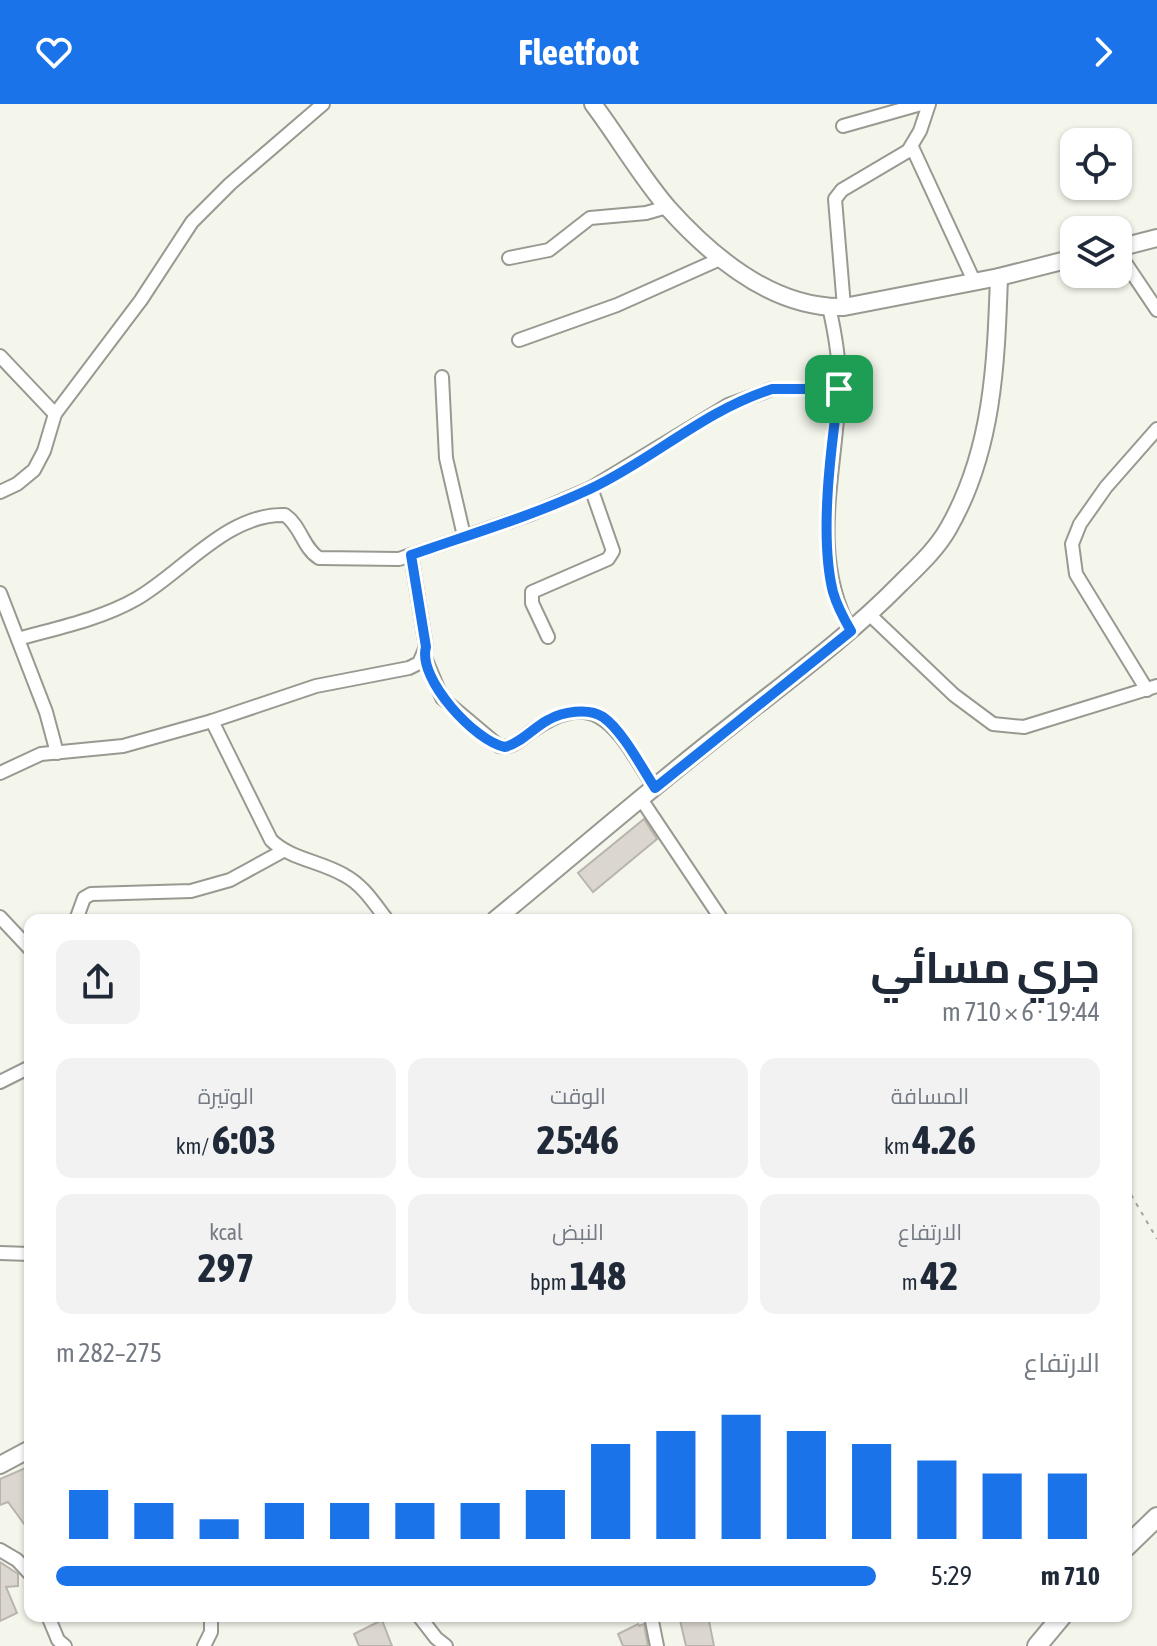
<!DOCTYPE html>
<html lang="ar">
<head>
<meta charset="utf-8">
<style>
  body { margin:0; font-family:"Asap Condensed",Cairo,sans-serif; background:#f2f2f3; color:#1f2937; direction:rtl; height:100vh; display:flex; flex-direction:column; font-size:30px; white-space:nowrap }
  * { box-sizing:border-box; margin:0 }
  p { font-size:26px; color:#747a83 }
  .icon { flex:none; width:44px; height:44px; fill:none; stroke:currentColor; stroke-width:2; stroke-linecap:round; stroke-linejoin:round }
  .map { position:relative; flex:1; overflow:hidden; direction:ltr }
  .details { position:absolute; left:24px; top:810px; width:1108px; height:708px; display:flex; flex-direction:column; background:#fff; border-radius:16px; box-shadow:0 2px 6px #0004; direction:rtl }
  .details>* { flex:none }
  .controls { position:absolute; left:1060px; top:24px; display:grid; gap:16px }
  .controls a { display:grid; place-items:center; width:72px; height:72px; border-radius:16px; background:#fff; box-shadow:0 2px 6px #0004; font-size:40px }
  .pin { position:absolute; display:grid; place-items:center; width:68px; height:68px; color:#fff; margin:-34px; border-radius:16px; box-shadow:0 4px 12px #0006 }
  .round { display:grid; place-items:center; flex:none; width:84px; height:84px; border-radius:16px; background:#f2f2f3 }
  .head { display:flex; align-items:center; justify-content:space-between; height:136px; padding:0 32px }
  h1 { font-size:44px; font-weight:700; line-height:60px }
  .metrics { display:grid; grid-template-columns:repeat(3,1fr); gap:12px; height:136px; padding:8px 32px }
  .metrics div { display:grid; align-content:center; border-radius:16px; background:#f2f2f3; text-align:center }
  .metrics b { font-size:40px; font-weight:700 }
  .metrics small { font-size:22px; font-weight:400 }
  .metrics p { font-size:22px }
  .chart { height:224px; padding:16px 32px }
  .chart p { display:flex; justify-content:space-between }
  .chart svg { width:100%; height:144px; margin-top:8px; stroke:#1a73e8; stroke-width:6 }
  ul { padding:0 32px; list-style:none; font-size:26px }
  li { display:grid; grid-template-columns:128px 96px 1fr; align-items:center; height:60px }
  li i { height:20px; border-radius:10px; background:#1a73e8 }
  header { display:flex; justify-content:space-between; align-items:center; height:104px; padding:0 32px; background:#1a73e8; color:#fff; font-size:36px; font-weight:700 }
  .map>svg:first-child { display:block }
  .building { fill:#dcd7ce; stroke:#b9b5ac; stroke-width:2 }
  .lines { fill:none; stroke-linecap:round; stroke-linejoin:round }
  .minor-casing { stroke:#989a91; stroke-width:16 }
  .tertiary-casing { stroke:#989a91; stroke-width:20 }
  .secondary-casing { stroke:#989a91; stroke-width:22 }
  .path { stroke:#a4a59e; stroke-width:2; stroke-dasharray:4 6; stroke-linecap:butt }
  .minor { stroke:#fff; stroke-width:12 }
  .tertiary { stroke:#fff; stroke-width:16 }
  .secondary { stroke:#fff; stroke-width:18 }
  .route-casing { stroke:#fff; stroke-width:16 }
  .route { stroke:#1a73e8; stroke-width:10 }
</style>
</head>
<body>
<header><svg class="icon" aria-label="forward" viewBox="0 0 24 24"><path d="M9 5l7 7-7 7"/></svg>Fleetfoot<svg class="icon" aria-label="heart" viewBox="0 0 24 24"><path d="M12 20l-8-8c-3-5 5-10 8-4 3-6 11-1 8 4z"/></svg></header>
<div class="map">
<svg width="1157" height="1542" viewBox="0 0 1157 1542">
  <rect width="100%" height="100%" fill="#f4f6ec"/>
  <g class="building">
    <path d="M 644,715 L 657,735 L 593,788 L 578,769 Z"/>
    <path d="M 30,1362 L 30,1428 L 8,1398 L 0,1401 L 0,1375 Z"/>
    <path d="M 0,1458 L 18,1470 L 18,1482 L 6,1483 L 17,1509 L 0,1517 Z"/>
    <path d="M 679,1512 L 708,1512 L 714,1542 L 686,1542 Z"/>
    <path d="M 382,1516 L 392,1542 L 359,1542 L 354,1530 Z"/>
    <path d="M 638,1520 L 639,1522 L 644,1520 L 648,1542 L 623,1542 L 618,1530 Z"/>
  </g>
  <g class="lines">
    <g class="minor-casing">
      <g id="minor">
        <path d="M 843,22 L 921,0"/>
        <path d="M 912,43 L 974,177"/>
        <path d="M 1118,148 L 1157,206"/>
        <path d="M 509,154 L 549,146 L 590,114 L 646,109 L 667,103"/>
        <path d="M 829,203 C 835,229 840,257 839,283 C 837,366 808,450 851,527"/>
        <path d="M 844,203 L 835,95 L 842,86 L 908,47 L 920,27 L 929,0"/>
        <path d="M 519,236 L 617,201 L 720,155"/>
        <path d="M 0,252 L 55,310"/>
        <path d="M 442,273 L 446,354 L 464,432"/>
        <path d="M 0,388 L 17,380 L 34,366 L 44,347 L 55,310 L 141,196 L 192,118 L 230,80 L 323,0"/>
        <path d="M 0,489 L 46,608 L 57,649"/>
        <path d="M 870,511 L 954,591 L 993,620 L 1024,623 L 1157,582"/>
        <path d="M 548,533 L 532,499 L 532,488 L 608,455 L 613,447 L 591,384"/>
        <path d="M 18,535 C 57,524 101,515 136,495 C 182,469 227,409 285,411 C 301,422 303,444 319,454 L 399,455 L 531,410 L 591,384 L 728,301 L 772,285 L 839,285"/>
        <path d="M 424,551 L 442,594 L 499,642 C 512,645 521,635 532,627 C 601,578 620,632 655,684"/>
        <path d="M 1147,586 L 1076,470 L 1072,440 L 1080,420 L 1106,383 L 1157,325"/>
        <path d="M 212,617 L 271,736 C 290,755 320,757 344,771 C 363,781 374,799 387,816"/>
        <path d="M 0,669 L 41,650 L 123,642 L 212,617 L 316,582 L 409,564 L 419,559 L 426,543 L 411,451"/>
        <path d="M 641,695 L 722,816"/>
        <path d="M 0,813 L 30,845"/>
        <path d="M 76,816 L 84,794 L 91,790 L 191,787 L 230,776 L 283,747"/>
        <path d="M 0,978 L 30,963"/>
        <path d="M 0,1149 L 30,1150"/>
        <path d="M 0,1446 L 17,1456 L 30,1470"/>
        <path d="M 48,1512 L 58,1536 L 65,1542"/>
        <path d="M 419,1512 L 436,1534 L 446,1542"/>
        <path d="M 651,1512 L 657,1542"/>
        <path d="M 204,1542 L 211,1528 L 211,1512"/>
      </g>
    </g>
    <g class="tertiary-casing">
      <g id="tertiary">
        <path d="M 593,0 C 618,33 641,73 668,104 C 712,153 774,205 844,203 L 999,173 L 1074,154"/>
        <path d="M 1118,144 L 1157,134"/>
        <path d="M 495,816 C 574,751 652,683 733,620 C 791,574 849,532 900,480 C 917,463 936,446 948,425 C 993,347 996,260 999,173"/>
        <path d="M 0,1361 L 30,1345"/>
      </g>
    </g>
    <g class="secondary-casing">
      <g id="secondary">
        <path d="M 1126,1443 L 1157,1413"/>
        <path d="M 1037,1542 L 1062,1512"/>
      </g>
    </g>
    <path class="path" d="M 1126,1082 L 1157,1135"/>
    <use href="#minor" class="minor"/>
    <use href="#tertiary" class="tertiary"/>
    <use href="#secondary" class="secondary"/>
  </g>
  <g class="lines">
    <g class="route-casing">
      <path id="route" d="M 772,285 L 839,285 C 831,343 819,432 833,488 C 837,502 844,515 851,527 L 655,684 C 642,664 622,626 603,613 C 588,603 562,608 548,616 C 533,624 521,639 505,643 C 476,638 417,575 426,543 L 411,451 C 471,430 532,412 590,385 C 654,355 703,307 772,285 Z"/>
    </g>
    <use href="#route" class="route"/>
  </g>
</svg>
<div class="controls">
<a><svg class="icon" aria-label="locate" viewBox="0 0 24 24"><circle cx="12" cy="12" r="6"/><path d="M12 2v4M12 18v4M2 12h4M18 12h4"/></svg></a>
<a><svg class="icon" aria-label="layers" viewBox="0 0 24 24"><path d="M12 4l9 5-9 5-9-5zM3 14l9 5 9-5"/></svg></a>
</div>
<div class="pin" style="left:839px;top:285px;background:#1e9e55"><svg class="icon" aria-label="arrive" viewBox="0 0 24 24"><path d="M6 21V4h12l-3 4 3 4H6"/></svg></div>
<section class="details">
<div class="head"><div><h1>جري مسائي</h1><p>19:44 · 6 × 710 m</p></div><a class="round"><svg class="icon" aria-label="share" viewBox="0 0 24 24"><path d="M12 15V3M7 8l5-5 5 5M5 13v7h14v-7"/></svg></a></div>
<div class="metrics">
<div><p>المسافة</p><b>4.26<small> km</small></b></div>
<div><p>الوقت</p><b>25:46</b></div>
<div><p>الوتيرة</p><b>6:03<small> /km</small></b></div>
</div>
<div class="metrics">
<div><p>الارتفاع</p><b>42<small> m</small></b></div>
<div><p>النبض</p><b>148<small> bpm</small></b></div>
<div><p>kcal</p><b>297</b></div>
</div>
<div class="chart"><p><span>الارتفاع</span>275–282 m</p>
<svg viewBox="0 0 160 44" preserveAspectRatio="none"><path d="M5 44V29M15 44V33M25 44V38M35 44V33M45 44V33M55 44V33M65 44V33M75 44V29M85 44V15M95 44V11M105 44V6M115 44V11M125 44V15M135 44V20M145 44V24M155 44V24"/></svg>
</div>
<ul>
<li><b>710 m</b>5:29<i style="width:100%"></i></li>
</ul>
</section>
</div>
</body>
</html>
